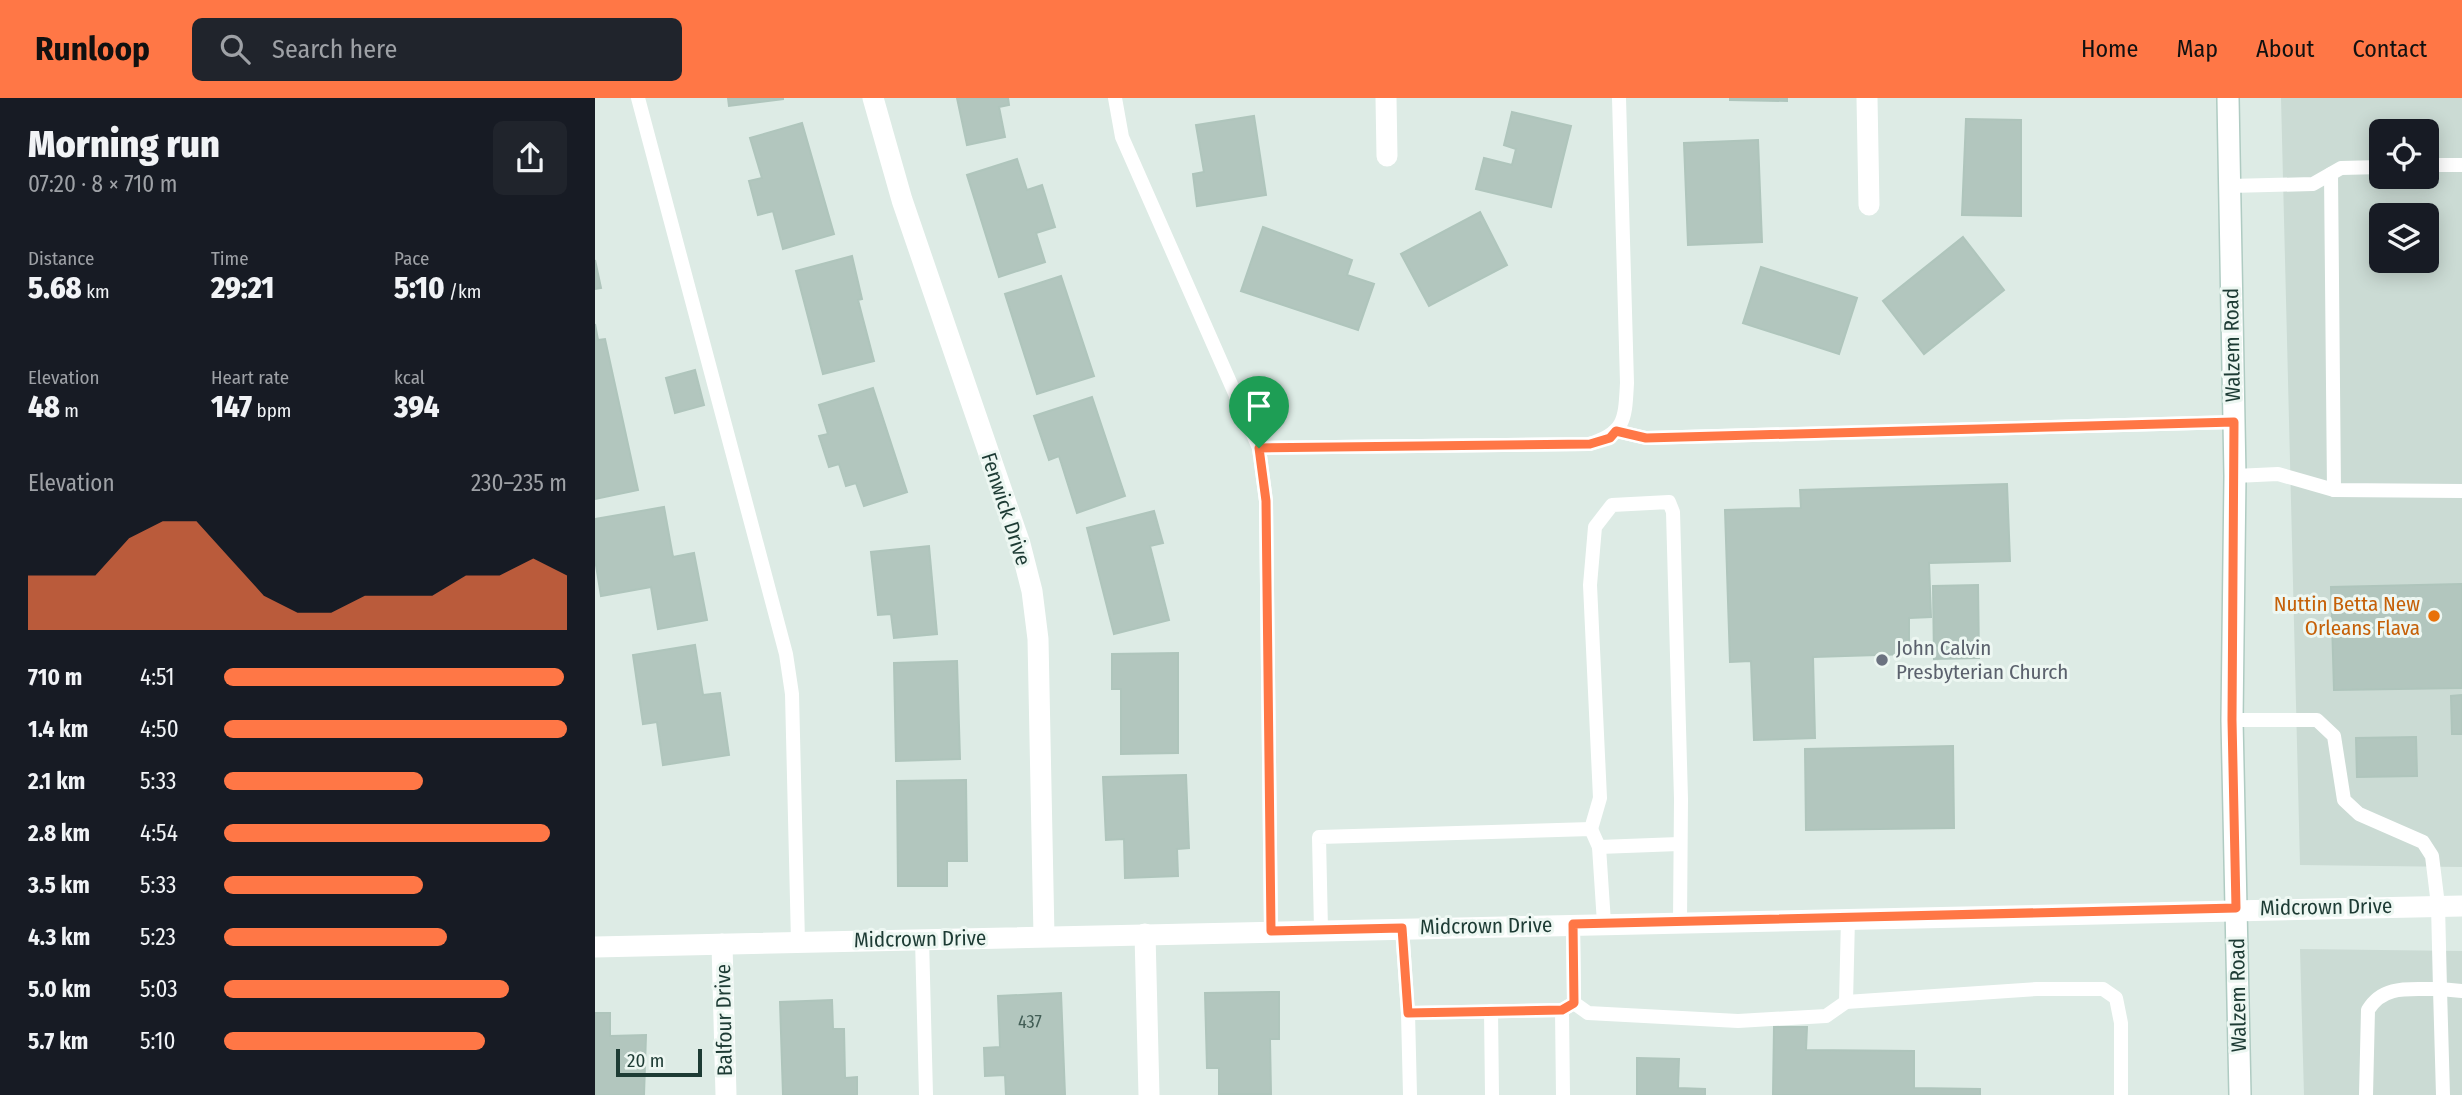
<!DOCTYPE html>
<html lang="en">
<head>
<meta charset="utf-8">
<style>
  body { margin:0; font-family:"Fira Sans Condensed",sans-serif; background:#20242c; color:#f1f3f6; height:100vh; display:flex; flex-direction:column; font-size:26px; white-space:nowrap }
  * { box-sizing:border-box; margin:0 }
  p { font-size:23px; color:#9ea1a6 }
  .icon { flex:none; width:38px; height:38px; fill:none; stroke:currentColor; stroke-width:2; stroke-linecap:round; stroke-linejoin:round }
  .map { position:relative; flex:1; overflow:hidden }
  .drawer { display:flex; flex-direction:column; background:#171b24; width:595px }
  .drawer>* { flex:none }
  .buttons { position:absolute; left:1774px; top:21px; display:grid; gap:14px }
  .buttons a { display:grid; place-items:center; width:70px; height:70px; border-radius:10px; background:#171b24; box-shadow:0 4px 18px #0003; font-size:35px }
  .scale { position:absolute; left:21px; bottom:18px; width:86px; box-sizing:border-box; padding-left:7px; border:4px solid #1d3b34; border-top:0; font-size:19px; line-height:24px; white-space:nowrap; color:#1d3b34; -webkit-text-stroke:5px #edf7f2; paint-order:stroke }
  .pin { position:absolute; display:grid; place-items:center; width:60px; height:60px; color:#fff; margin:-72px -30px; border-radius:50% 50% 50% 0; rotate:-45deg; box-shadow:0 0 7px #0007 }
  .pin .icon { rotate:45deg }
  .round { display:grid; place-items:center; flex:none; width:74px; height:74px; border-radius:10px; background:#20242c }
  .overview { display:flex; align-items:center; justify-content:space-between; height:119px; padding:0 28px }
  h1 { font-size:38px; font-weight:800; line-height:52px }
  .metrics { display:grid; grid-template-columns:repeat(3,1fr); gap:10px; height:119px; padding:7px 28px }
  .metrics div { display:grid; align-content:center }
  .metrics b { font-size:30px; font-weight:800 }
  .metrics small { font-size:19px; font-weight:400 }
  .metrics p { font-size:19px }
  .chart { height:196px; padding:14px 28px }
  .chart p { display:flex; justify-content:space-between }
  .chart svg { width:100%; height:126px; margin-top:7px; fill:#ff7746; opacity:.7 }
  ul { padding:0 28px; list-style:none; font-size:23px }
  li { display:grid; grid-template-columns:112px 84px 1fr; align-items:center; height:52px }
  li i { height:18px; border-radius:9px; background:#ff7746 }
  header { display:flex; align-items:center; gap:42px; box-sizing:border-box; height:98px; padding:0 35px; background:#ff7746; color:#111 }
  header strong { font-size:33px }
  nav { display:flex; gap:38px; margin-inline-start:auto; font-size:24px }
  .search { width:490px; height:63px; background:#20242c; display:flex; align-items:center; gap:18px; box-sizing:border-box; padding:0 24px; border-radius:10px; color:#9ea1a6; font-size:26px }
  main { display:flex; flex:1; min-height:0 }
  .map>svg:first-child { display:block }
  .built { fill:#cbdbd4; fill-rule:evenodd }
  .building { fill:#b2c6be; stroke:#afc5bc; stroke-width:2 }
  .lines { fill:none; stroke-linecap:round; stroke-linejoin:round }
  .secondary-casing { stroke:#afcbc2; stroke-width:24 }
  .service { stroke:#fff; stroke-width:14 }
  .minor { stroke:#fff; stroke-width:21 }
  .tertiary { stroke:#fff; stroke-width:21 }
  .secondary { stroke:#fff; stroke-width:21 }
  .route-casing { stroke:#fff; stroke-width:14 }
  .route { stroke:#ff7746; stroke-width:9 }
  .food-dot { fill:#e8710a; stroke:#edf7f2; stroke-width:2.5 }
  .worship-dot { fill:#6b7280; stroke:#edf7f2; stroke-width:2.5 }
  .labels { text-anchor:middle; stroke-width:6; stroke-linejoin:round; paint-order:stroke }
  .number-label { font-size:18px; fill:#425e56 }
  .street-label { font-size:21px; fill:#1d3b34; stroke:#edf7f2 }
  .food-label { font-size:21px; fill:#c56008; stroke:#edf7f2; text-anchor:end }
  .worship-label { font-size:21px; fill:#5b616d; stroke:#edf7f2; text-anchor:start }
</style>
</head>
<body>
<header>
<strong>Runloop</strong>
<div class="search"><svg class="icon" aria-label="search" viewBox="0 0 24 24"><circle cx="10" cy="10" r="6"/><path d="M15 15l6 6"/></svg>Search here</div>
<nav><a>Home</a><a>Map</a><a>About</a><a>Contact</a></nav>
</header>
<main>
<section class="drawer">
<div class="overview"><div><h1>Morning run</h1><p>07:20 · 8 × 710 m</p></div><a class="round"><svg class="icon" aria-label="share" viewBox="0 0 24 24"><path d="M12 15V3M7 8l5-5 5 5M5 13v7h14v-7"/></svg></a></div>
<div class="metrics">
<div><p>Distance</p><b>5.68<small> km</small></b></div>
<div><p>Time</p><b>29:21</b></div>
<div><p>Pace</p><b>5:10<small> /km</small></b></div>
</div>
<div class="metrics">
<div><p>Elevation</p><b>48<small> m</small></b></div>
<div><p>Heart rate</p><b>147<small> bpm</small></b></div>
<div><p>kcal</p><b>394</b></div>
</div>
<div class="chart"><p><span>Elevation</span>230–235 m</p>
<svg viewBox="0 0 160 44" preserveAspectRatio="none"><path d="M0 44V25L10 25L20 25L30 12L40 6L50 6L60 19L70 32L80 38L90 38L100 32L110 32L120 32L130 25L140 25L150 19L160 25V44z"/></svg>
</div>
<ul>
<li><b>710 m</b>4:51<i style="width:99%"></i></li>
<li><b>1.4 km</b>4:50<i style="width:100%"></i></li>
<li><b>2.1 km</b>5:33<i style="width:58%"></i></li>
<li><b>2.8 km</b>4:54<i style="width:95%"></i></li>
<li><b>3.5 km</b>5:33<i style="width:58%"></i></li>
<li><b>4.3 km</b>5:23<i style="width:65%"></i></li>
<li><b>5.0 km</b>5:03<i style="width:83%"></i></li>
<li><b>5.7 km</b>5:10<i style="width:76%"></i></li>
</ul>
</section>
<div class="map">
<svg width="1867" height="997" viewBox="0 0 1867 997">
  <rect width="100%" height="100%" fill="#ddebe5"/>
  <g class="built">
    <path d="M 1686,0 L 1867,0 L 1867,769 L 1705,767 ZM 1787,33 L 1832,33 L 1832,79 L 1787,79 ZM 1787,117 L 1832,117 L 1832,163 L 1787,163 Z"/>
    <path d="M 1705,851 L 1867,853 L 1867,997 L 1709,997 Z"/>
  </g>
  <g class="building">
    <path d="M 133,0 L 188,0 L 188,1 L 134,8 Z"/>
    <path d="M 362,0 L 413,0 L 414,7 L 404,9 L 410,39 L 372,47 Z"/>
    <path d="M 1135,0 L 1192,0 L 1192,3 L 1135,2 Z"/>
    <path d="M 917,14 L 976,28 L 956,109 L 881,91 L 889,60 L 917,67 L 921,51 L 909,47 Z"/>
    <path d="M 659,18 L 671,97 L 602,108 L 598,76 L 609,74 L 601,27 Z"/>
    <path d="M 1371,21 L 1426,22 L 1426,118 L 1367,117 Z"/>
    <path d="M 207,25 L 239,136 L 188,151 L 178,113 L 163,117 L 154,83 L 167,80 L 155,40 Z"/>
    <path d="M 1163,42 L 1167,144 L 1093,147 L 1089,45 Z"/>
    <path d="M 422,61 L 432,92 L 447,87 L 460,129 L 441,135 L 450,164 L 404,179 L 372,77 Z"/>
    <path d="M 885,114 L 912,167 L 834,208 L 806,156 Z"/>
    <path d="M 668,129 L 757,162 L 752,177 L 779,186 L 763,232 L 646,193 Z"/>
    <path d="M 1368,139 L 1409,192 L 1329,256 L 1288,203 Z"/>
    <path d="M 257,158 L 267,201 L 263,202 L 279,263 L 228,276 L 201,173 Z"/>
    <path d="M 0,162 L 6,190 L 0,191 Z"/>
    <path d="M 1166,169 L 1262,200 L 1244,256 L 1148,225 Z"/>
    <path d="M 466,178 L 499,278 L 442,296 L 410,196 Z"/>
    <path d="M 0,226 L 3,242 L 10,241 L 43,392 L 0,401 Z"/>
    <path d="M 100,272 L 109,307 L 80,315 L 71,280 Z"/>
    <path d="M 278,290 L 312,394 L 269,408 L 261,385 L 251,388 L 244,366 L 234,369 L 224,338 L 233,336 L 224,307 Z"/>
    <path d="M 497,299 L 530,398 L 482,415 L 464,358 L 454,362 L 439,318 Z"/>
    <path d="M 1412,386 L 1415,463 L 1334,465 L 1336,519 L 1314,520 L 1314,556 L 1218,559 L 1220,640 L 1159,642 L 1156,563 L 1135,564 L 1130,412 L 1206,410 L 1205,392 Z"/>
    <path d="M 69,409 L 78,459 L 99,455 L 112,522 L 63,531 L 56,489 L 6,498 L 0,461 L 0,421 Z"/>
    <path d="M 559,413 L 568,445 L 555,448 L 574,522 L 519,536 L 492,430 Z"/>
    <path d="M 334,448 L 342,536 L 299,540 L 296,516 L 283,517 L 276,454 Z"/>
    <path d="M 1867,486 L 1867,590 L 1739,592 L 1736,489 Z"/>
    <path d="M 1383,487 L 1384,560 L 1339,561 L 1338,488 Z"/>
    <path d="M 100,547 L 108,597 L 125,595 L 134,657 L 68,667 L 62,624 L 48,626 L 38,557 Z"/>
    <path d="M 583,555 L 583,655 L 526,656 L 526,591 L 517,591 L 517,556 Z"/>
    <path d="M 362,563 L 365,661 L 301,663 L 299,565 Z"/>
    <path d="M 1867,597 L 1867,636 L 1857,636 L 1856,598 Z"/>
    <path d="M 1821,639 L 1822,678 L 1762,679 L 1761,640 Z"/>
    <path d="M 1358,648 L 1359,730 L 1211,732 L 1210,651 Z"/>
    <path d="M 591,677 L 594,750 L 582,751 L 583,778 L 530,780 L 529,741 L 511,742 L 508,679 Z"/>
    <path d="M 371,682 L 372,763 L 352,763 L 352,788 L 303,788 L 302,683 Z"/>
    <path d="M 684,894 L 684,941 L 675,941 L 676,996 L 624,996 L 624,970 L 612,970 L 610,895 Z"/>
    <path d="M 466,895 L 470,997 L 411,997 L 410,977 L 390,978 L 389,950 L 405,949 L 403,898 Z"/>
    <path d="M 237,902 L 238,931 L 249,931 L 250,980 L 262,979 L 262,997 L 188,997 L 185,904 Z"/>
    <path d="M 0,915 L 15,915 L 15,938 L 51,937 L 49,997 L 0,997 Z"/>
    <path d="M 1179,929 L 1212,929 L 1211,952 L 1319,953 L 1319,990 L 1385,991 L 1385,997 L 1178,997 Z"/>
    <path d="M 1042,960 L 1084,961 L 1083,990 L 1110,991 L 1110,997 L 1042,997 Z"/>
  </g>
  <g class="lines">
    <g class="secondary-casing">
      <path id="secondary" d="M 1633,0 L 1640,378 L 1637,622 L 1645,997"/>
    </g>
    <g class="service">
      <path d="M 43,0 L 191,556 L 197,596 L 203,844"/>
      <path d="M 520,0 L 527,39 L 664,350 L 671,403 L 676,833"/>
      <path d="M 1832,67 L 1867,67"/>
      <path d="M 1736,76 L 1739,392"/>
      <path d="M 1635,88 L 1718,86 L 1746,70 L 1787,69"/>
      <path d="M 1021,333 L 1051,340 L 1639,324"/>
      <path d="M 664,350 L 994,346 C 1031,335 1030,320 1032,285 L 1024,0"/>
      <path d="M 1640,378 L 1683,376 L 1739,392 L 1867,393"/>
      <path d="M 1637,622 L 1722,622 L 1739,638 L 1749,702 L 1764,716 L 1828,744 L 1837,758 L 1843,807 L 1845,891 C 1818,892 1789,885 1773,912 L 1771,997"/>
      <path d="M 996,731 L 1005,700 L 995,487 L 1000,429 L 1017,407 L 1074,404 L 1078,414 L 1086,701 L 1085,823"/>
      <path d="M 1004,749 L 1084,746"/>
      <path d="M 978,826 L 979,905 L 993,915 L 1143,923 L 1231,918 L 1251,904 L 1442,891 L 1508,891 L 1521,900 L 1526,925 L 1526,997"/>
      <path d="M 807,830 L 813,915"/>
      <path d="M 726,832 L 724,739 L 996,731 L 1004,749 L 1009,825"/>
      <path d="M 327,841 L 331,997"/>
      <path d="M 1251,904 L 1253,820"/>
      <path d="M 967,912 L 968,997"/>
      <path d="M 896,913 L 897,997"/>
      <path d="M 815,997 L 813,915 L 967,912 L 979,905"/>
      <path d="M 1848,997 L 1845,891 L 1867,893"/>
    </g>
    <g class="minor">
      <path d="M 278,0 L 307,102 L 425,446 L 437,493 L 443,541 L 449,838"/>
      <path d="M 791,0 L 792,58"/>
      <path d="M 1272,0 L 1274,107"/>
      <path d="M 550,836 L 554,997"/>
      <path d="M 127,846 L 131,997"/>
    </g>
    <path class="tertiary" d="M 0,849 L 1867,808"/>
    <use href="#secondary" class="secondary"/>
  </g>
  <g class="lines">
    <g class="route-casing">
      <path id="route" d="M 1639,324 L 1637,622 L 1641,810 L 978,826 L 979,905 L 967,912 L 813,915 L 807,830 L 676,833 L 671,403 L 664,350 L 995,346 L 1015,340 L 1021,333 L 1051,340 Z"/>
    </g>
    <use href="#route" class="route"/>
  </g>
  <circle class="food-dot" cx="1839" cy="518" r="7"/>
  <circle class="worship-dot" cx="1287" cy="562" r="7"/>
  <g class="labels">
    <g class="number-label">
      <text x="435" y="930">437</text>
    </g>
    <g class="street-label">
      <text transform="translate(1637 247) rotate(-91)" y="7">Walzem Road</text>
      <text transform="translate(411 411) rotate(72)" y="7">Fenwick Drive</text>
      <text transform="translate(1731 809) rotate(-1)" y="7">Midcrown Drive</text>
      <text transform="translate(891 828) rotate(-1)" y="7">Midcrown Drive</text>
      <text transform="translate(325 841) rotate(-1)" y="7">Midcrown Drive</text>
      <text transform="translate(1643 897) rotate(-91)" y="7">Walzem Road</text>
      <text transform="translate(129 922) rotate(-91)" y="7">Balfour Drive</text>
    </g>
    <g class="food-label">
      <text x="1825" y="513">Nuttin Betta New<tspan x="1825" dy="24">Orleans Flava</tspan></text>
    </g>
    <g class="worship-label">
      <text x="1301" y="557">John Calvin<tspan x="1301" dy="24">Presbyterian Church</tspan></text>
    </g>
  </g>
</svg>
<div class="buttons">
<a><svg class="icon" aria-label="locate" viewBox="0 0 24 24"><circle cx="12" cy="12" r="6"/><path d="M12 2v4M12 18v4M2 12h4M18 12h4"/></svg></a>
<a><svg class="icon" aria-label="layers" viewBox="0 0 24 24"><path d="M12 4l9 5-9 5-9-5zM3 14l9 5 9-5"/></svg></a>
</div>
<div class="scale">20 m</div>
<div class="pin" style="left:664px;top:350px;background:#1e9e55"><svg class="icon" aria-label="arrive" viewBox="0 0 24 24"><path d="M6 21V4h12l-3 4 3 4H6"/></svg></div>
</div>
</main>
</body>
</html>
